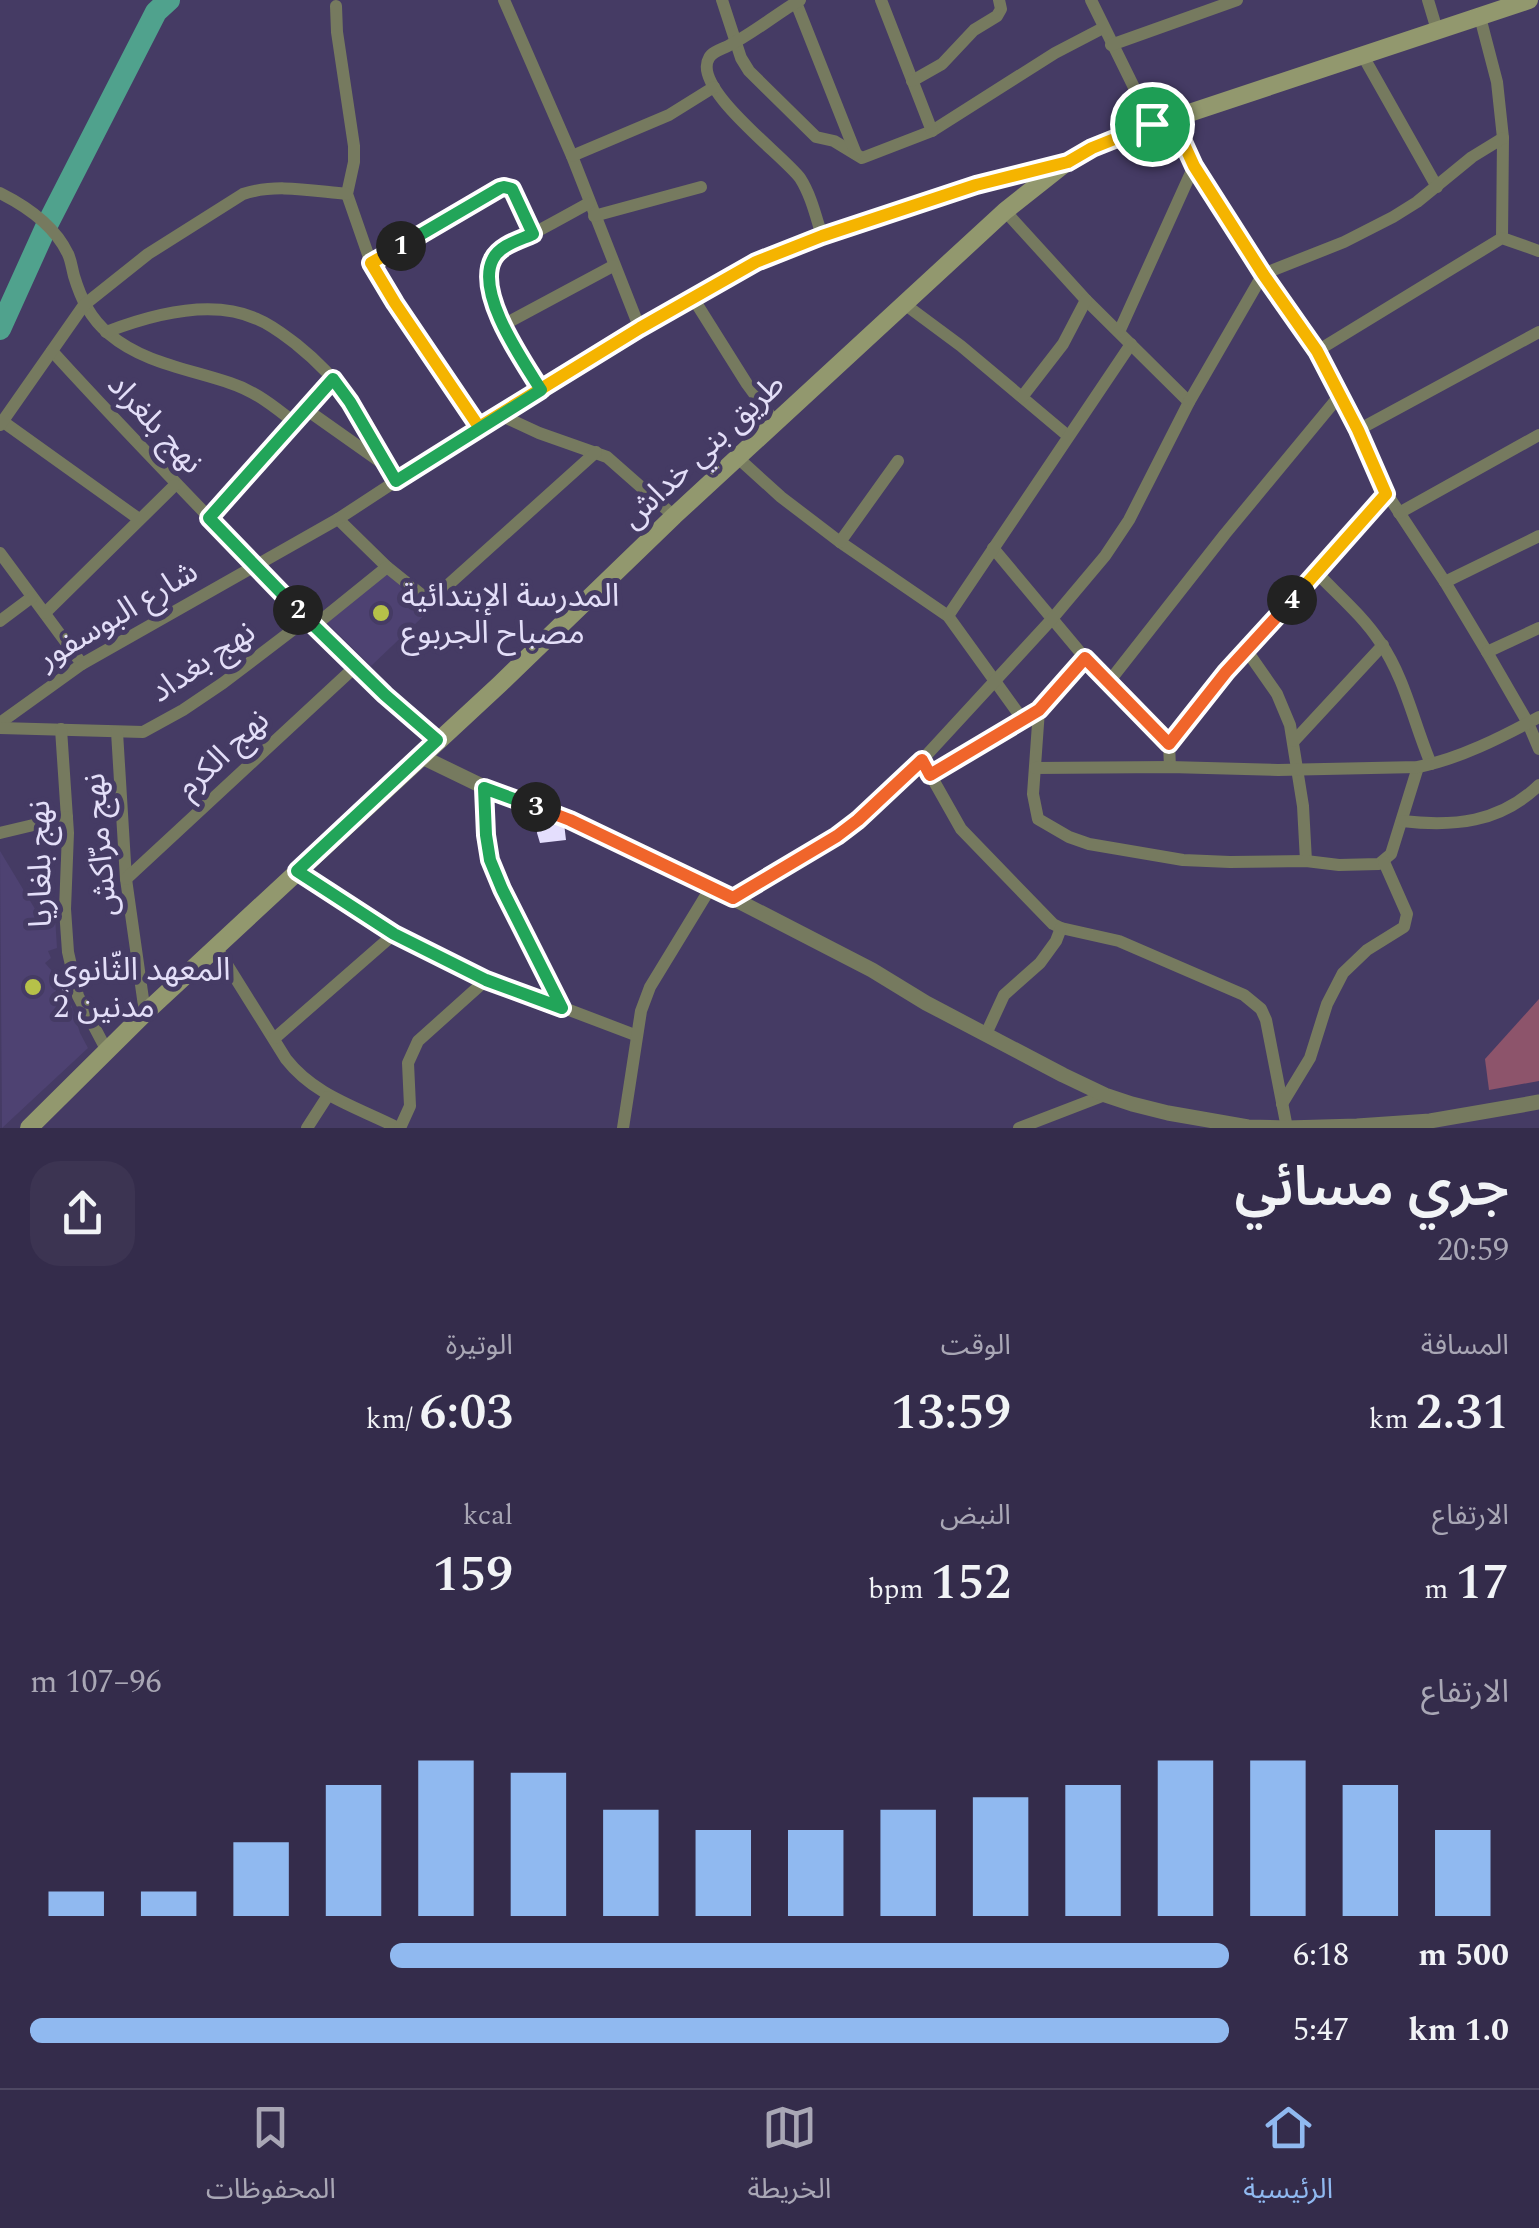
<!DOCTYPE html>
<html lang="ar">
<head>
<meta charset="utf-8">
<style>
  body { margin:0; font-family:Spectral,"Noto Sans Arabic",serif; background:#3c3452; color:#f1f3f6; direction:rtl; height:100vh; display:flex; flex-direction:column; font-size:38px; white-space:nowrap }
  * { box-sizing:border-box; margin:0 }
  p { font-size:32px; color:#a9a7b5 }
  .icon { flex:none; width:55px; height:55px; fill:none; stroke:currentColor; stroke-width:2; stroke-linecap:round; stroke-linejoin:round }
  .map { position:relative; height:1128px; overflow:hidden; direction:ltr }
  .panel { display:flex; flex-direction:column; background:#342c4b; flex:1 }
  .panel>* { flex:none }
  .pin { position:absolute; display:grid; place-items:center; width:85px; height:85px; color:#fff; margin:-42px; border:5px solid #fff; border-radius:50%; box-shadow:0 2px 10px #0007 }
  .km { position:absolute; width:50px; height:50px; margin:-25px; border-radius:50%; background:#222; color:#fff; font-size:28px; line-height:50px; text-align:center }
  .round { display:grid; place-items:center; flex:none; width:105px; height:105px; border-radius:30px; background:#3c3452 }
  .head { display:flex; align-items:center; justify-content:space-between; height:170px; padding:0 30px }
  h1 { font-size:55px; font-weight:600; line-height:75px }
  .figures { display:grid; grid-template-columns:repeat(3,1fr); gap:15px; height:170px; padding:10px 30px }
  .figures div { display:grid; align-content:center }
  .figures b { font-size:50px; font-weight:600 }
  .figures small { font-size:28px; font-weight:400 }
  .figures p { font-size:28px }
  .chart { height:280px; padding:20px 30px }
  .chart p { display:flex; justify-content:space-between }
  .chart svg { width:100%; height:180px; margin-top:10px; stroke:#90b9f0; stroke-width:6 }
  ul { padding:0 30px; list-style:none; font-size:32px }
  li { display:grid; grid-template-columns:160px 120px 1fr; align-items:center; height:75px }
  li i { height:25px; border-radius:12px; background:#90b9f0 }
  .tabs { display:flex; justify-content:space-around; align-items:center; height:140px; border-top:2px solid #4e4863; background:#342c4b; font-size:28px; color:#a9a7b5 }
  .tabs a { display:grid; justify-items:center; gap:5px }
  .tabs .on { color:#90b9f0 }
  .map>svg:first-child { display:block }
  .built { fill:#4e4272 }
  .green { fill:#8d546b }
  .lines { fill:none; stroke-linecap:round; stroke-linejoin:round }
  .river { stroke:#50a28d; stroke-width:22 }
  .building { fill:#e4defd }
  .minor { stroke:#767a5f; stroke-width:12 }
  .tertiary { stroke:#767a5f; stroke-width:15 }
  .secondary { stroke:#92986e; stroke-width:18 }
  .split-1-casing { stroke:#fff; stroke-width:20 }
  .split-2-casing { stroke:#fff; stroke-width:20 }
  .split-3-casing { stroke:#fff; stroke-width:20 }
  .split-4-casing { stroke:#fff; stroke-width:20 }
  .split-5-casing { stroke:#fff; stroke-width:20 }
  .split-1 { stroke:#f5b400; stroke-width:12 }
  .split-2 { stroke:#22a559; stroke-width:12 }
  .split-3 { stroke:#22a559; stroke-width:12 }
  .split-4 { stroke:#f0652b; stroke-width:12 }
  .split-5 { stroke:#f5b400; stroke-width:12 }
  .poi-dot { fill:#b6c149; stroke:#453b64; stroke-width:4 }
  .labels { text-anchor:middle; stroke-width:10; stroke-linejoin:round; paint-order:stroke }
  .street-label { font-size:32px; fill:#e3def8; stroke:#453b64 }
  .poi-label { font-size:32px; fill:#e3def8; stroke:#453b64; text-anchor:start }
</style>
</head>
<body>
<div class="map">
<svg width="1539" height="1128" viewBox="0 0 1539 1128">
  <rect width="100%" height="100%" fill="#453b64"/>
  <g class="built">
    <path d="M 389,570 L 434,606 L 371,666 L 325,621 Z"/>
    <path d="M 0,851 L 35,909 L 44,918 L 55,916 L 57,948 L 48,951 L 51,958 L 45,963 L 58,978 L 62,974 L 80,1033 L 88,1048 L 2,1128 Z"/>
  </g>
  <path class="green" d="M 1539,999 L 1539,1081 L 1489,1090 L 1485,1059 Z"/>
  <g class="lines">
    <path class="river" d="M 0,329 L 47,225 L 156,12 L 169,0"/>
  </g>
  <path class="building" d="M 539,810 L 551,813 L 550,822 L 564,823 L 566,840 L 540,843 L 537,833 Z"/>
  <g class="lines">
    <g class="minor">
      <path d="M 504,0 L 572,156 L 640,329"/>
      <path d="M 722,0 L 741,58 L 749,71 L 816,137 L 834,141 L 862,158 L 932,131 L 1055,53 L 1103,28"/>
      <path d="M 795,0 L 856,154"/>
      <path d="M 800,0 C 776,14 754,33 728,46 C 722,49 712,52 709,58 C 691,88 784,156 800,178 C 811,195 816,217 822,236"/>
      <path d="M 881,0 L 932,131"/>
      <path d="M 1091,0 L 1152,124"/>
      <path d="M 1428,0 L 1437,30"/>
      <path d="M 336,6 L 337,32 L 354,146 L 354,162 L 347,194 L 371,263 L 385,287 L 479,427"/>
      <path d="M 1480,17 L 1497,82 L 1503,138 L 1502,238"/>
      <path d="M 1111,45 L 1237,0"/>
      <path d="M 1363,56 L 1437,187"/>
      <path d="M 912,81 L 942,64 L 974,30 L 997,16 L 1001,9 L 999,0"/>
      <path d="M 1173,118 L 1194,166 L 1263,274 L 1317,351 L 1358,430 L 1387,494 L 1445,582 L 1487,652 L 1528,723 L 1539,749"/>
      <path d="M 572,156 L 669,115 L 714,87"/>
      <path d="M 0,193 C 26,206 55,226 68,254 C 71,260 72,269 74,276 C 81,299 90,318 109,334 C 143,363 189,369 230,383 C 255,391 275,407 295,423"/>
      <path d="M 1005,211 L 1086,300 L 1189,402"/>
      <path d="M 594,216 L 701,187"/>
      <path d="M 371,263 L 504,187 L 514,192 L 533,234"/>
      <path d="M 693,298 L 747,384 L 775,422"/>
      <path d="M 903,303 L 961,346 L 1068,436"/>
      <path d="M 503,325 L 613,266"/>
      <path d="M 106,332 C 150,315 212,298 257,319 C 272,325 284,335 296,344 C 316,360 335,379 349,400 C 367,426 381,454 396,481"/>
      <path d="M 1119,332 L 1194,166"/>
      <path d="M 52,351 C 110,415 170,477 230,539 C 297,608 362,679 437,740"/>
      <path d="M 1317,351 L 1502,238 L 1539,251"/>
      <path d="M 541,390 C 524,361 472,289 495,256 C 503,244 522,239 534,233 C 553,223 571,213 589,203"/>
      <path d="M 1022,397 L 1063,344 L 1086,300"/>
      <path d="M 307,410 L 382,463"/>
      <path d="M 500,415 L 539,433 L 607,457 L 674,516"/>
      <path d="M 2,421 L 139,519"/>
      <path d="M 0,425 L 84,305 L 148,254 L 243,194 C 276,183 313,191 347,194"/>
      <path d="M 1358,430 L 1539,332"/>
      <path d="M 738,458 L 781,497 L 840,542 L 948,616 L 1023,720"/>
      <path d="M 1399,513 L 1539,435"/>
      <path d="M 209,518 L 333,379"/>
      <path d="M 338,519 L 387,567 L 423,596 L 431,598 L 438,594 L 596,452"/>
      <path d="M 840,542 L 898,461"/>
      <path d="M 993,548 L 1085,658 L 1169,744"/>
      <path d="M 0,553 L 82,664"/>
      <path d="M 1317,573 C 1338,595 1363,616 1380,642 C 1405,678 1414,724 1431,764"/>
      <path d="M 1445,582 L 1539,536"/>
      <path d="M 45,613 L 175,485"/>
      <path d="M 948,616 L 1131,344"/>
      <path d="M 0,621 L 32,597"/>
      <path d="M 314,626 L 387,567"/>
      <path d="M 1247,651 L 1277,694 L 1290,725 L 1303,806 L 1306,861"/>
      <path d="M 1487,652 L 1539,628"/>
      <path d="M 1085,658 L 1039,710 L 1033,794 L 1038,819 L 1069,837 L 1089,844 L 1183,860 L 1230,862 L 1306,861 L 1339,865 L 1379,864 L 1391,854 L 1418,767"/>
      <path d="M 1108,683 L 1225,534 L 1340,395"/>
      <path d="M 0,723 L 82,664 L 338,519 L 422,464 L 640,329 L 756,262 L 785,249 L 975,185 L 1060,164"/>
      <path d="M 0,728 L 143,732 L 183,710 L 223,683 L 307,619"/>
      <path d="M 61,729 L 68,833 L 65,909 L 68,952 L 78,996 L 107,1051"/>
      <path d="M 117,732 L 126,879 L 145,1013"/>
      <path d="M 1294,741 L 1383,645"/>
      <path d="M 922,760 L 961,829 L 1053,924 L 1061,928 L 1119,941 L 1244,995 L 1261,1009 L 1266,1020 L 1287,1128"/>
      <path d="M 1170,767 L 1169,744 L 1185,723 L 1227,672 L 1387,494"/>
      <path d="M 1035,768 L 1170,767 L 1278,770 L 1418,767 C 1459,759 1502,737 1539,717"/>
      <path d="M 930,775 L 1027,717"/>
      <path d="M 484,787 L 486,835 L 490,860 L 502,889 L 561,1008"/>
      <path d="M 1402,821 C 1453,827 1500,823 1539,785"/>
      <path d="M 0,833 L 67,817"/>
      <path d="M 297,871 L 394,934 L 464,970 L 635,1035"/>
      <path d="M 126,879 L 356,666"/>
      <path d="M 733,898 L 808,854 L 858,820 L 922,760 L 1052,619 L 1105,556 L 1129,520 L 1189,402 L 1263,274 L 1344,242 L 1393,217 L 1417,202 L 1472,157 L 1503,138"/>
      <path d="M 216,947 L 286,1059 C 315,1096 357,1107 398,1128"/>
      <path d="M 986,1034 L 1004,995 L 1040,963 L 1056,941 L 1061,928"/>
      <path d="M 275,1038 L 394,934"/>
      <path d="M 1282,1104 L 1310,1058 L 1327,1004 L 1343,973 L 1367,950 L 1404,927 L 1407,914 L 1384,862"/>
      <path d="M 307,1128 L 327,1097"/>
      <path d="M 400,1128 L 410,1106 L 408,1063 L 418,1041 L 486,980"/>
      <path d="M 623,1128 L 641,1011 L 650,987 L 711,887"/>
      <path d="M 1019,1128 L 1105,1095"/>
    </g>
    <path class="tertiary" d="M 420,756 L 484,787 L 570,820 L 711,887 L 872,970 L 926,1003 L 1063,1075 L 1105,1095 L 1132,1104 L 1168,1113 L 1248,1127 L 1287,1128 L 1357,1126 L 1430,1121 L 1539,1102"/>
    <path class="secondary" d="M 29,1128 L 145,1013 L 500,684 L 674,516 L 1005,211 L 1067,162 L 1092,148 L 1129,133 L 1529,0"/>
  </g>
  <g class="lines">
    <g class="split-1-casing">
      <path id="split-1" d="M 401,246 L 371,263 L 395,303 L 479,427 L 640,328 L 756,262 L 822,236 L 976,185 L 1068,162 L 1092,148 L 1152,124"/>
    </g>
    <g class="split-2-casing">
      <path id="split-2" d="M 298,610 L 209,518 L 333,379 L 350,402 L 396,481 L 541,390 C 523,361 475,293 493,259 C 500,245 520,240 533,234 L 512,189 L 504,187 L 500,188 L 401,246"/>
    </g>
    <g class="split-3-casing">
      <path id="split-3" d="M 298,610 L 385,695 L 437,740 L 297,871 L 394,934 L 486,980 L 562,1008 L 502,889 L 490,860 L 486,835 L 484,788 L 536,807"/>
    </g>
    <g class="split-4-casing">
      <path id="split-4" d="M 536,807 L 570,820 L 733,898 L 837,836 L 858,820 L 922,760 L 930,775 L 1039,710 L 1085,658 L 1169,744 L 1226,672 L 1292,600"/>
    </g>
    <g class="split-5-casing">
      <path id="split-5" d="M 1152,124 L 1172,118 L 1194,166 L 1263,274 L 1317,351 L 1358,430 L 1386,494 L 1292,600"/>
    </g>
    <use href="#split-1" class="split-1"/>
    <use href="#split-2" class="split-2"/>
    <use href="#split-3" class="split-3"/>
    <use href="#split-4" class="split-4"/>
    <use href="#split-5" class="split-5"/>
  </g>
  <g class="poi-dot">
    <circle cx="381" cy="613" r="10"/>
    <circle cx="33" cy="987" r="10"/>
  </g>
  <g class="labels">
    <g class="street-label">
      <text transform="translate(156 423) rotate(47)" y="11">نهج بلغراد</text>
      <text transform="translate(702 450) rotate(-43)" y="11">طريق بني خداش</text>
      <text transform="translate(117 614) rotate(-31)" y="11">شارع البوسفور</text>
      <text transform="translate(202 661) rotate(-34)" y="11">نهج بغداد</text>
      <text transform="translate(222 753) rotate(-43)" y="11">نهج الكرم</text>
      <text transform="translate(99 845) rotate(-95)" y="11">نهج مرّاكش</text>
      <text transform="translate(39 864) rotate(-91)" y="11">نهج بلغاريا</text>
    </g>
    <g class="poi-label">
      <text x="401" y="606">المدرسة الإبتدائية<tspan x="401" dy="37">مصباح الجربوع</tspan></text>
      <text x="53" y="980">المعهد الثّانوي<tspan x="53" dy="37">مدنين 2</tspan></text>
    </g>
  </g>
</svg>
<div class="pin" style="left:1152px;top:124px;background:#1e9e55"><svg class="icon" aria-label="arrive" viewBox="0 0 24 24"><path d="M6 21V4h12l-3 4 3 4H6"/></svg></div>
<b class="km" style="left:401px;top:246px">1</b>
<b class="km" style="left:298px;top:610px">2</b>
<b class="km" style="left:536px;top:807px">3</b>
<b class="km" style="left:1292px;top:600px">4</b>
</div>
<section class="panel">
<div class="head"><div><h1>جري مسائي</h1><p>20:59</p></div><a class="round"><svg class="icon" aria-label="share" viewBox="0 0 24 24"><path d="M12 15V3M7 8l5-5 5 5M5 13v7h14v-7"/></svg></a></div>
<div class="figures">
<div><p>المسافة</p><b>2.31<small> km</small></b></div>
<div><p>الوقت</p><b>13:59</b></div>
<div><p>الوتيرة</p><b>6:03<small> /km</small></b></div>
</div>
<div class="figures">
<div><p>الارتفاع</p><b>17<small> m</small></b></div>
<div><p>النبض</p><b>152<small> bpm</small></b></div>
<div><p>kcal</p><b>159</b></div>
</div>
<div class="chart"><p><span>الارتفاع</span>96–107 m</p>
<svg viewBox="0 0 160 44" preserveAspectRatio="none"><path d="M5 44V38M15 44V38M25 44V26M35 44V12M45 44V6M55 44V9M65 44V18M75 44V23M85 44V23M95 44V18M105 44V15M115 44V12M125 44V6M135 44V6M145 44V12M155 44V23"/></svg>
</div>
<ul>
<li><b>500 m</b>6:18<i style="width:70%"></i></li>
<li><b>1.0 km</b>5:47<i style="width:100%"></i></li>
</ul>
</section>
<nav class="tabs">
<a class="on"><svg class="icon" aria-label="home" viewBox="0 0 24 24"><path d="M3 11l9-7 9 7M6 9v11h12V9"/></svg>الرئيسية</a>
<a><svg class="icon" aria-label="map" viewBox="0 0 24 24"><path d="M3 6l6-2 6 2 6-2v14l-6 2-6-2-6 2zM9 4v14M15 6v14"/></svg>الخريطة</a>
<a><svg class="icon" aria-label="saved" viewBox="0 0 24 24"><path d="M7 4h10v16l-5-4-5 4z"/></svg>المحفوظات</a>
</nav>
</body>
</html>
